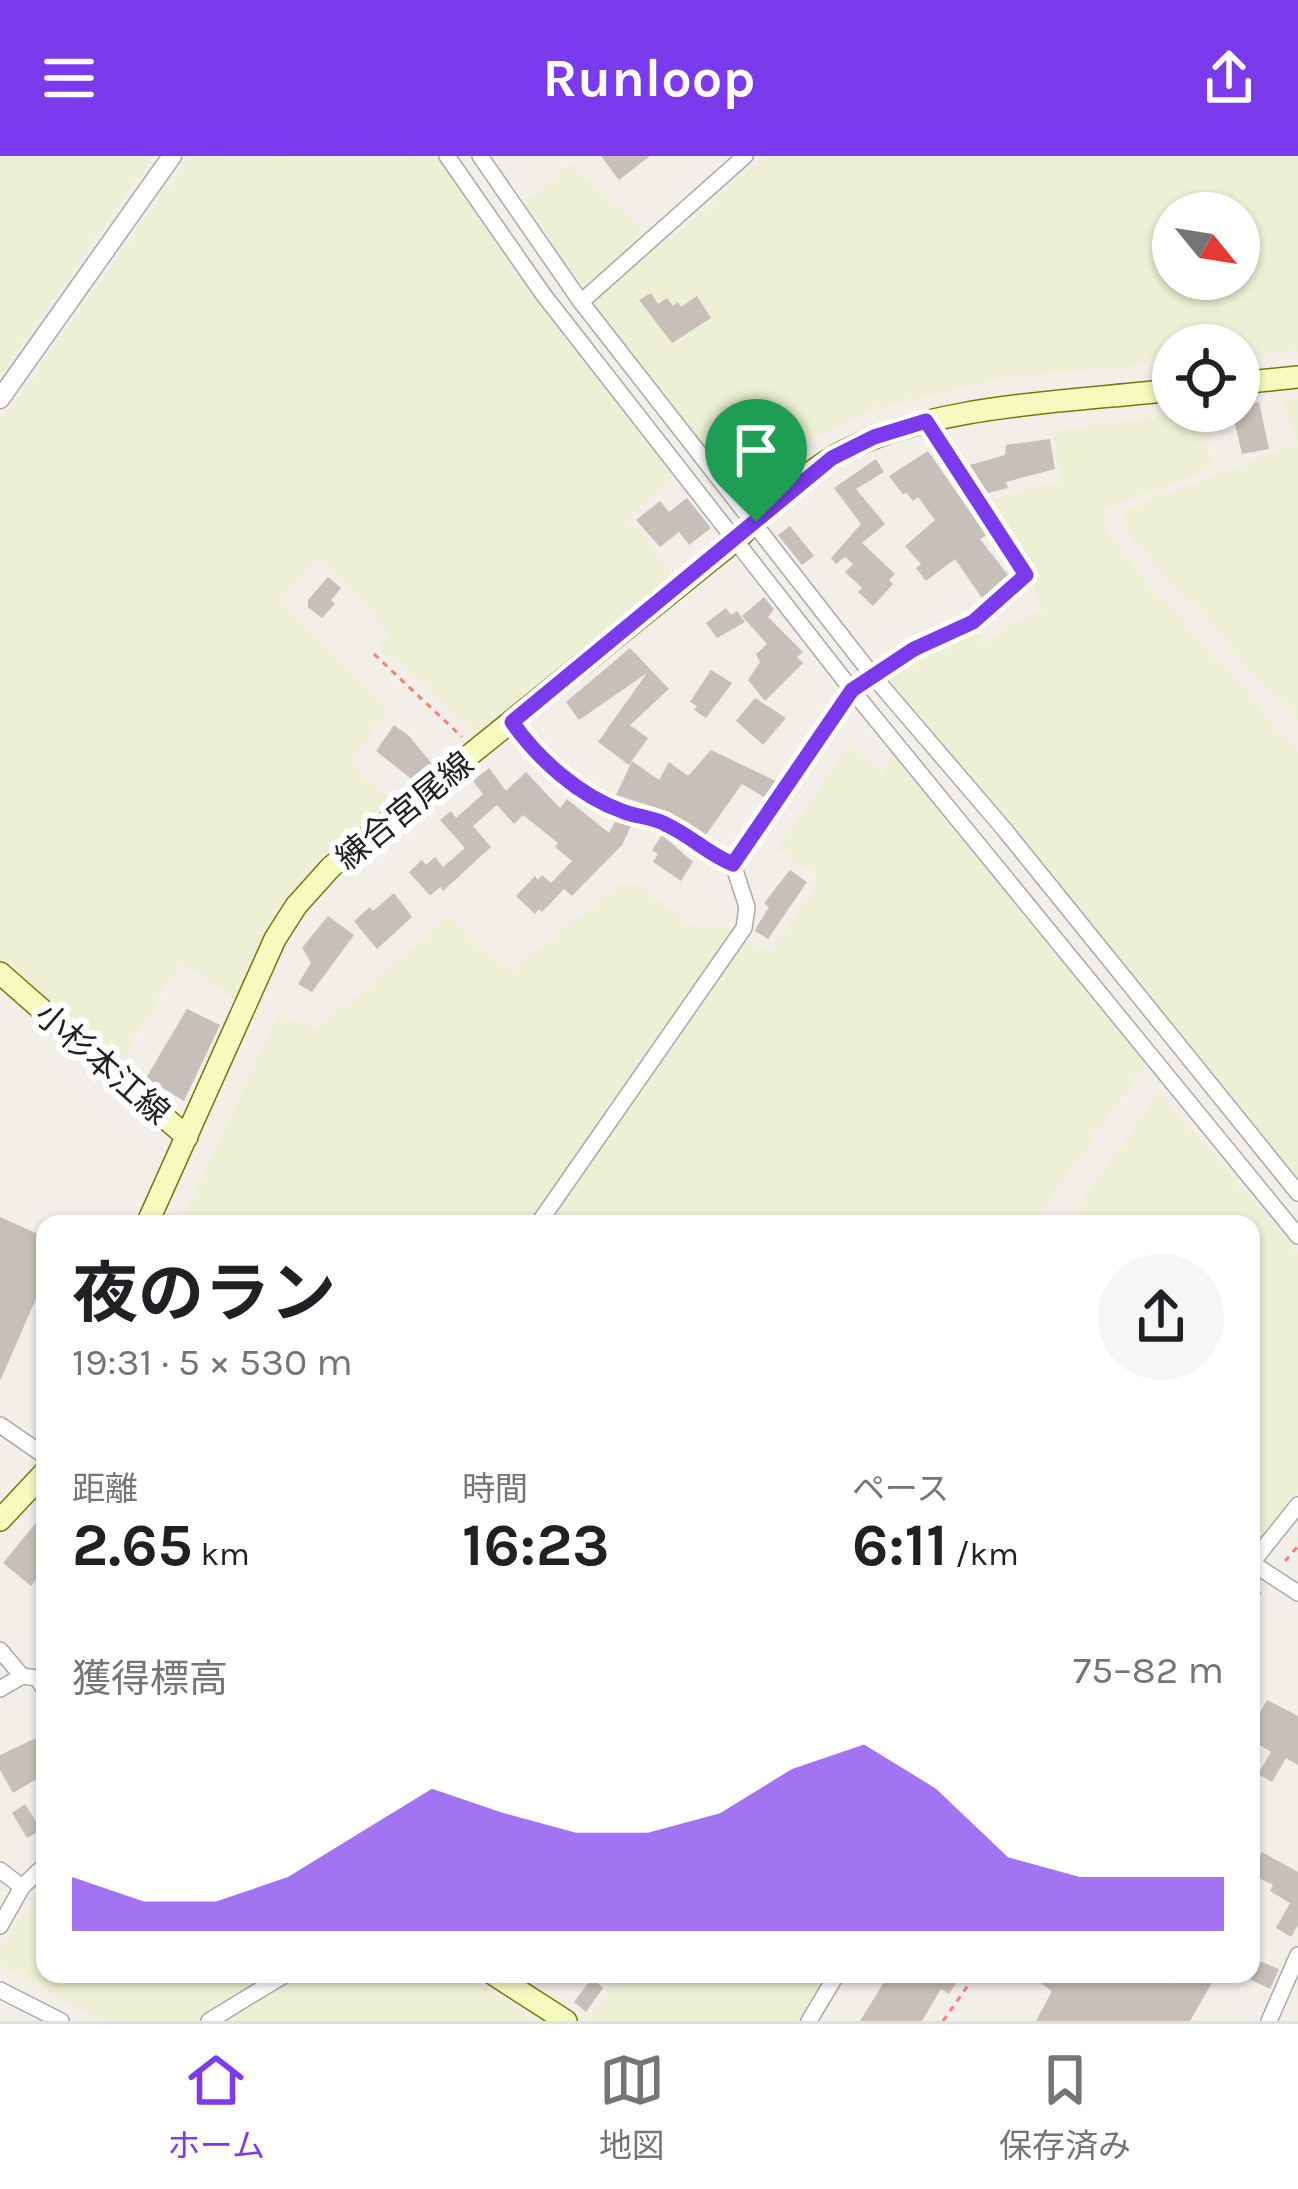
<!DOCTYPE html>
<html lang="ja">
<head>
<meta charset="utf-8">
<style>
  body { margin:0; font-family:Karla,"Noto Sans JP",sans-serif; background:#f6f6f6; color:#202124; height:100vh; display:flex; flex-direction:column; font-size:45px; white-space:nowrap }
  * { box-sizing:border-box; margin:0 }
  p { font-size:39px; color:#757577 }
  .icon { flex:none; width:66px; height:66px; fill:none; stroke:currentColor; stroke-width:2; stroke-linecap:round; stroke-linejoin:round }
  .map { position:relative; flex:1; overflow:hidden }
  .details { position:absolute; left:36px; top:1059px; width:1224px; height:768px; display:flex; flex-direction:column; background:#fff; border-radius:24px; box-shadow:0 3px 9px #0004 }
  .details>* { flex:none }
  .needle { width:78px; rotate:120deg }
  .fabs { position:absolute; left:1152px; top:36px; display:grid; gap:24px }
  .fabs a { display:grid; place-items:center; width:108px; height:108px; border-radius:50%; background:#fff; box-shadow:0 3px 9px #0004; font-size:60px }
  .pin { position:absolute; display:grid; place-items:center; width:102px; height:102px; color:#fff; margin:-123px -51px; border-radius:50% 50% 50% 0; rotate:-45deg; box-shadow:0 0 12px #0007 }
  .pin .icon { rotate:45deg }
  .round { display:grid; place-items:center; flex:none; width:126px; height:126px; border-radius:63px; background:#f6f6f6 }
  .overview { display:flex; align-items:center; justify-content:space-between; height:204px; padding:0 36px }
  h1 { font-size:66px; font-weight:700; line-height:90px }
  .metrics { display:grid; grid-template-columns:repeat(3,1fr); gap:18px; height:204px; padding:12px 36px }
  .metrics div { display:grid; align-content:center }
  .metrics b { font-size:60px; font-weight:700 }
  .metrics small { font-size:33px; font-weight:400 }
  .metrics p { font-size:33px }
  .chart { height:336px; padding:24px 36px }
  .chart p { display:flex; justify-content:space-between }
  .chart svg { width:100%; height:216px; margin-top:12px; fill:#7c3aed; opacity:.7 }
  header { display:flex; justify-content:space-between; align-items:center; height:156px; padding:0 36px; background:#7c3aed; color:#fff; font-size:54px; font-weight:700 }
  .tabs { display:flex; justify-content:space-around; align-items:center; height:168px; border-top:3px solid #e0e0e0; background:#fff; font-size:33px; color:#757577 }
  .tabs a { display:grid; justify-items:center; gap:6px }
  .tabs .active { color:#7c3aed }
  .map>svg:first-child { display:block }
  .farmland { fill:#eef0d5; fill-rule:evenodd }
  .building { fill:#c7bfb8 }
  .lines { fill:none; stroke-linecap:round; stroke-linejoin:round }
  .minor-casing { stroke:#a9a9a9; stroke-width:18 }
  .tertiary-casing { stroke:#a9a9a9; stroke-width:21 }
  .secondary-casing { stroke:#707d05; stroke-width:24 }
  .path { stroke:#fa8072; stroke-width:3; stroke-dasharray:6 6; stroke-linecap:butt }
  .minor { stroke:#fff; stroke-width:15 }
  .tertiary { stroke:#fff; stroke-width:18 }
  .secondary { stroke:#f7fabf; stroke-width:21 }
  .route-casing { stroke:#fff; stroke-width:24 }
  .route { stroke:#7c3aed; stroke-width:15 }
  .labels { text-anchor:middle; stroke-width:12; stroke-linejoin:round; paint-order:stroke }
  .street-label { font-size:33px; fill:#222; stroke:#fff }
</style>
</head>
<body>
<header><svg class="icon" aria-label="menu" viewBox="0 0 24 24"><path d="M4 6h16M4 12h16M4 18h16"/></svg>Runloop<svg class="icon" aria-label="share" viewBox="0 0 24 24"><path d="M12 15V3M7 8l5-5 5 5M5 13v7h14v-7"/></svg></header>
<div class="map">
<svg width="1298" height="1865" viewBox="0 0 1298 1865">
  <rect width="100%" height="100%" fill="#f2efe9"/>
  <g class="farmland">
    <path d="M 0,0 L 153,0 L 0,219 Z"/>
    <path d="M 190,0 L 383,3 L 435,0 L 673,321 L 628,361 L 673,419 L 477,577 L 379,490 L 390,476 L 317,401 L 279,443 L 388,553 L 350,606 L 393,645 L 311,712 L 234,843 L 181,806 L 120,907 L 0,799 L 0,267 Z"/>
    <path d="M 765,0 L 1298,0 L 1298,195 L 1239,200 L 1239,189 L 1173,189 L 1173,206 L 999,222 L 868,254 L 806,287 L 748,338 L 676,260 L 613,180 L 522,48 L 570,7 L 660,92 ZM 1173,57 L 1239,57 L 1239,123 L 1173,123 Z"/>
    <path d="M 1298,243 L 1298,565 L 1133,385 L 1121,355 L 1297,288 L 1283,244 Z"/>
    <path d="M 1201,255 L 1212,313 L 1105,353 L 1106,378 L 1298,595 L 1298,1022 L 958,606 L 883,523 L 975,472 L 983,486 L 1044,451 L 1032,432 L 1036,413 L 990,345 L 1061,324 L 1053,275 Z"/>
    <path d="M 849,588 L 882,619 L 892,598 L 1147,906 L 1032,1068 L 178,1068 L 280,858 L 318,873 L 448,761 L 509,816 L 619,729 L 640,730 L 701,775 L 720,770 L 770,795 L 821,722 L 777,694 Z"/>
    <path d="M 1159,936 L 1298,1097 L 1298,1336 L 1251,1395 L 1251,1068 L 1065,1068 Z"/>
    <path d="M 45,1730 L 45,1818 L 465,1818 L 536,1865 L 102,1865 L 0,1810 L 0,1792 Z"/>
    <path d="M 603,1818 L 830,1818 L 802,1865 L 588,1865 L 615,1827 Z"/>
  </g>
  <g class="building">
    <path d="M 601,0 L 650,0 L 619,24 Z"/>
    <path d="M 651,137 L 658,148 L 667,142 L 673,150 L 678,146 L 681,151 L 697,140 L 711,162 L 672,187 L 639,144 Z"/>
    <path d="M 1259,246 L 1269,293 L 1242,298 L 1232,255 Z"/>
    <path d="M 1050,283 L 1055,313 L 1006,326 L 1008,332 L 988,337 L 970,309 L 1005,299 L 1006,289 Z"/>
    <path d="M 928,295 L 986,379 L 980,383 L 1008,419 L 982,442 L 955,403 L 926,425 L 916,412 L 921,408 L 905,390 L 935,364 L 918,341 L 913,345 L 906,336 L 903,339 L 889,320 Z"/>
    <path d="M 876,303 L 884,316 L 856,333 L 885,368 L 862,387 L 895,418 L 889,424 L 893,428 L 873,450 L 858,436 L 862,432 L 845,416 L 853,408 L 845,401 L 836,408 L 831,402 L 861,368 L 834,332 Z"/>
    <path d="M 687,342 L 711,372 L 689,389 L 679,376 L 660,391 L 636,364 L 660,345 L 669,356 Z"/>
    <path d="M 790,370 L 814,400 L 802,409 L 778,379 Z"/>
    <path d="M 328,421 L 341,432 L 331,444 L 335,448 L 322,462 L 308,451 L 308,444 Z"/>
    <path d="M 764,441 L 774,453 L 768,461 L 803,496 L 797,501 L 803,507 L 765,545 L 748,524 L 760,506 L 756,498 L 767,488 L 742,460 Z"/>
    <path d="M 726,452 L 731,459 L 737,455 L 745,466 L 717,482 L 706,467 Z"/>
    <path d="M 630,492 L 669,533 L 630,569 L 648,582 L 629,609 L 598,586 L 647,517 L 579,564 L 566,546 Z"/>
    <path d="M 711,514 L 732,527 L 706,562 L 694,554 L 697,550 L 690,546 Z"/>
    <path d="M 755,542 L 786,562 L 763,589 L 736,565 Z"/>
    <path d="M 394,569 L 409,580 L 433,609 L 414,625 L 376,595 Z"/>
    <path d="M 711,594 L 776,625 L 764,641 L 742,628 L 705,680 L 670,656 L 616,639 L 632,605 L 659,624 L 669,606 L 688,620 Z"/>
    <path d="M 489,612 L 506,635 L 526,616 L 560,652 L 567,643 L 609,677 L 615,666 L 631,670 L 622,689 L 572,740 L 564,733 L 542,756 L 539,753 L 535,758 L 516,740 L 535,720 L 538,724 L 542,719 L 551,727 L 572,705 L 555,691 L 558,687 L 523,659 L 514,668 L 497,649 L 473,670 L 491,691 L 443,735 L 440,731 L 430,740 L 409,716 L 422,704 L 426,709 L 435,701 L 443,711 L 465,692 L 440,664 L 451,655 L 456,662 L 483,638 L 473,625 Z"/>
    <path d="M 662,679 L 693,706 L 681,725 L 653,706 L 658,698 L 652,694 Z"/>
    <path d="M 790,714 L 807,726 L 768,783 L 755,775 L 756,772 L 769,751 L 764,747 Z"/>
    <path d="M 394,737 L 412,761 L 377,793 L 354,765 L 370,751 L 373,755 Z"/>
    <path d="M 328,760 L 354,779 L 312,836 L 298,828 L 311,807 L 302,792 Z"/>
    <path d="M 187,853 L 220,869 L 184,945 L 146,922 Z"/>
    <path d="M 0,1061 L 45,1081 L 45,1122 L 0,1225 Z"/>
    <path d="M 45,1356 L 45,1413 L 31,1430 L 3,1407 Z"/>
    <path d="M 1267,1544 L 1298,1560 L 1298,1609 L 1286,1602 L 1272,1626 L 1258,1618 L 1271,1596 L 1251,1584 L 1251,1572 Z"/>
    <path d="M 36,1582 L 45,1597 L 45,1618 L 13,1637 L 0,1614 L 0,1599 Z"/>
    <path d="M 25,1648 L 41,1674 L 27,1682 L 12,1657 Z"/>
    <path d="M 1262,1696 L 1298,1716 L 1298,1769 L 1291,1781 L 1276,1772 L 1290,1747 L 1270,1735 L 1273,1729 L 1251,1718 Z"/>
    <path d="M 1251,1802 L 1279,1813 L 1270,1833 L 1251,1824 Z"/>
    <path d="M 889,1818 L 950,1818 L 959,1823 L 949,1838 L 941,1833 L 922,1865 L 860,1865 Z"/>
    <path d="M 1028,1818 L 1154,1818 L 1174,1828 L 1180,1818 L 1217,1818 L 1190,1865 L 1036,1865 L 1052,1835 Z"/>
    <path d="M 592,1822 L 603,1832 L 586,1856 L 574,1846 Z"/>
  </g>
  <g class="lines">
    <g class="minor-casing">
      <g id="minor">
        <path d="M 447,0 L 543,138 L 852,534 L 1298,1080"/>
        <path d="M 480,0 L 581,146 L 873,520 L 1004,673 L 1298,1037"/>
        <path d="M 581,146 L 745,0"/>
        <path d="M 511,566 L 563,621 L 617,654 L 666,667 L 712,700 L 733,708"/>
        <path d="M 538,1068 L 744,772 L 747,751 L 733,708 L 852,534 L 914,493 L 973,466 L 1026,419 L 927,265"/>
        <path d="M 0,1269 L 45,1300"/>
        <path d="M 1252,1407 L 1298,1437"/>
        <path d="M 1251,1408 L 1298,1349"/>
        <path d="M 0,1494 L 22,1520"/>
        <path d="M 0,1533 L 22,1520 L 37,1522 L 45,1534"/>
        <path d="M 0,1714 L 22,1731"/>
        <path d="M 0,1770 L 22,1731 L 45,1709"/>
        <path d="M 0,1834 L 61,1865"/>
        <path d="M 209,1865 L 286,1818"/>
        <path d="M 809,1865 L 837,1818"/>
        <path d="M 1269,1865 L 1298,1799"/>
      </g>
    </g>
    <g class="tertiary-casing">
      <path id="tertiary" d="M 0,243 L 172,0"/>
    </g>
    <g class="secondary-casing">
      <g id="secondary">
        <path d="M 1239,227 L 1298,221"/>
        <path d="M 0,817 L 187,981"/>
        <path d="M 147,1068 L 275,783 L 296,750 L 331,711 L 737,383 C 768,354 800,320 837,299 C 929,248 1068,246 1173,234"/>
        <path d="M 0,1364 L 45,1316"/>
        <path d="M 493,1818 L 566,1865"/>
      </g>
    </g>
    <g class="path">
      <path d="M 374,498 L 462,581"/>
      <path d="M 1285,1405 L 1298,1390"/>
      <path d="M 1251,1449 L 1260,1436"/>
      <path d="M 943,1865 L 976,1818"/>
    </g>
    <use href="#minor" class="minor"/>
    <use href="#tertiary" class="tertiary"/>
    <use href="#secondary" class="secondary"/>
  </g>
  <g class="lines">
    <g class="route-casing">
      <path id="route" d="M 926,265 L 1026,419 L 973,466 L 914,493 L 852,534 L 733,708 C 708,698 691,680 667,669 C 654,661 636,661 622,655 C 579,640 537,602 512,566 L 832,302 L 874,281 Z"/>
    </g>
    <use href="#route" class="route"/>
  </g>
  <g class="labels">
    <g class="street-label">
      <text transform="translate(404 654) rotate(-39)" y="12">練合宮尾線</text>
      <text transform="translate(103 907) rotate(41)" y="12">小杉本江線</text>
    </g>
  </g>
</svg>
<div class="fabs">
<a><svg class="needle" viewBox="-14 -14 28 28"><path d="M0-13l5 13h-10z" fill="#e53935"/><path d="M0 13l5-13h-10z" fill="#757577"/></svg></a>
<a><svg class="icon" aria-label="locate" viewBox="0 0 24 24"><circle cx="12" cy="12" r="6"/><path d="M12 2v4M12 18v4M2 12h4M18 12h4"/></svg></a>
</div>
<div class="pin" style="left:756px;top:366px;background:#1e9e55"><svg class="icon" aria-label="arrive" viewBox="0 0 24 24"><path d="M6 21V4h12l-3 4 3 4H6"/></svg></div>
<section class="details">
<div class="overview"><div><h1>夜のラン</h1><p>19:31 · 5 × 530 m</p></div><a class="round"><svg class="icon" aria-label="share" viewBox="0 0 24 24"><path d="M12 15V3M7 8l5-5 5 5M5 13v7h14v-7"/></svg></a></div>
<div class="metrics">
<div><p>距離</p><b>2.65<small> km</small></b></div>
<div><p>時間</p><b>16:23</b></div>
<div><p>ペース</p><b>6:11<small> /km</small></b></div>
</div>
<div class="chart"><p><span>獲得標高</span>75–82 m</p>
<svg viewBox="0 0 160 44" preserveAspectRatio="none"><path d="M0 44V33L10 38L20 38L30 33L40 24L50 15L60 20L70 24L80 24L90 20L100 11L110 6L120 15L130 29L140 33L150 33L160 33V44z"/></svg>
</div>
</section>
</div>
<nav class="tabs">
<a class="active"><svg class="icon" aria-label="home" viewBox="0 0 24 24"><path d="M3 11l9-7 9 7M6 9v11h12V9"/></svg>ホーム</a>
<a><svg class="icon" aria-label="map" viewBox="0 0 24 24"><path d="M3 6l6-2 6 2 6-2v14l-6 2-6-2-6 2zM9 4v14M15 6v14"/></svg>地図</a>
<a><svg class="icon" aria-label="saved" viewBox="0 0 24 24"><path d="M7 4h10v16l-5-4-5 4z"/></svg>保存済み</a>
</nav>
</body>
</html>
